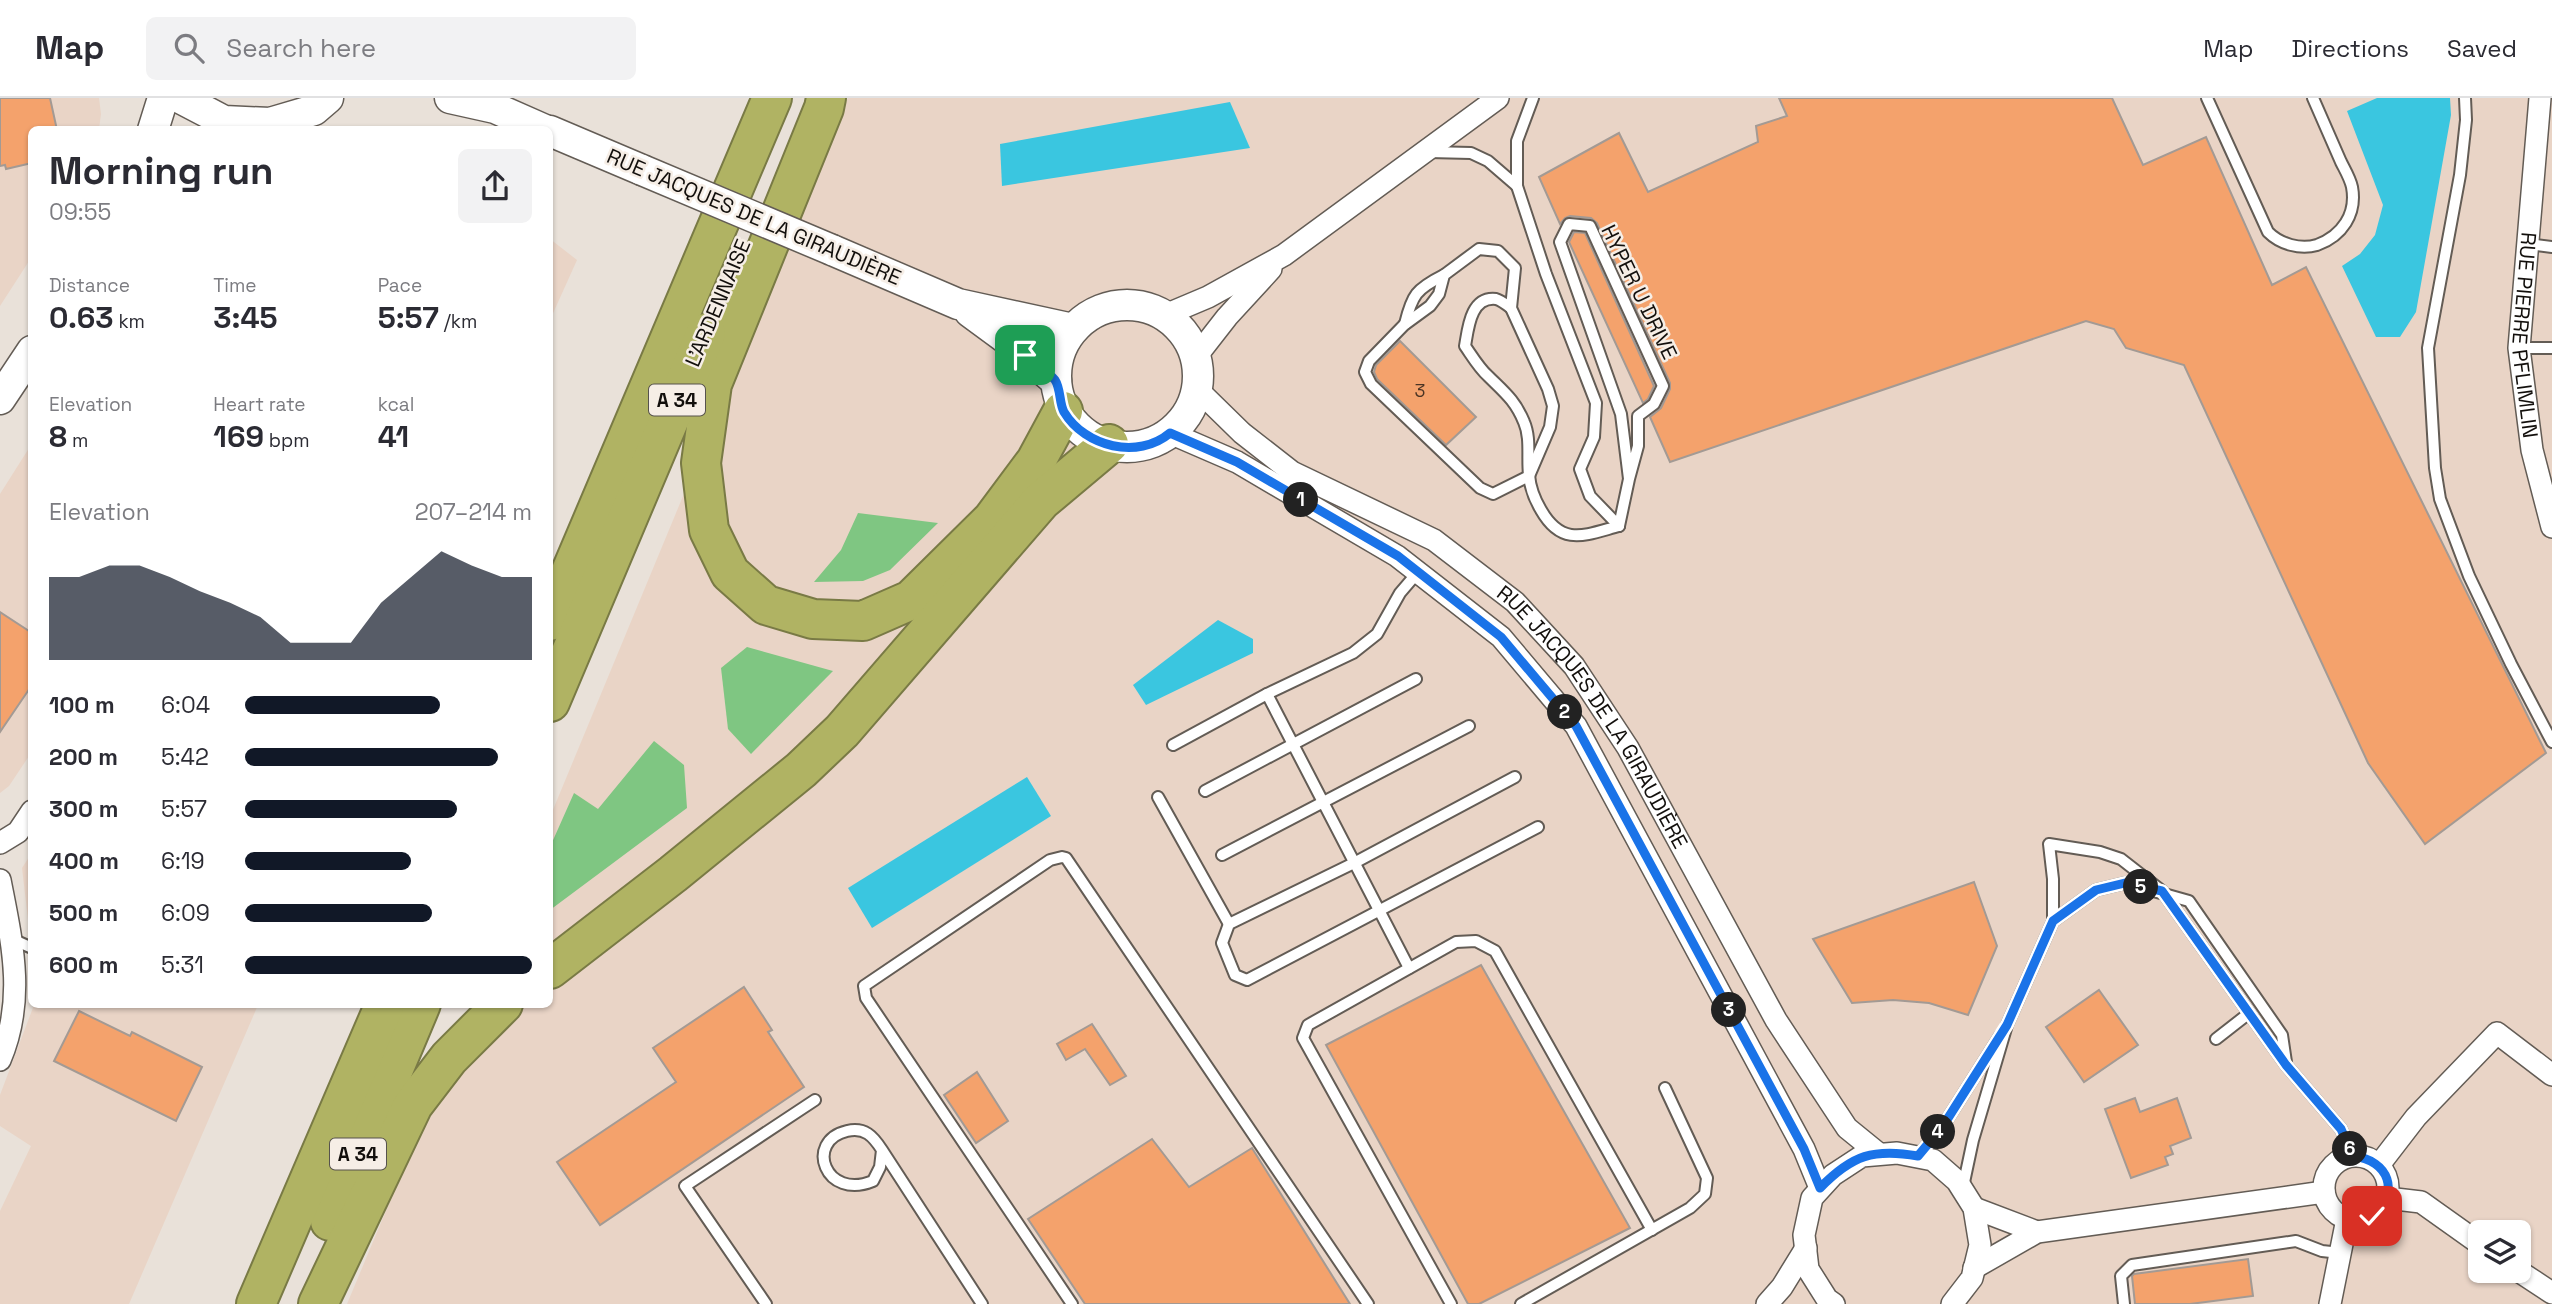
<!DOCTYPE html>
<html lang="en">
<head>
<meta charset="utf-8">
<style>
  body { margin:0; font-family:"Space Grotesk",sans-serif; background:#f2f2f3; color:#2b2b33; height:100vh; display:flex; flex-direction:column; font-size:26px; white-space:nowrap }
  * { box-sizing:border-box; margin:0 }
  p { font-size:23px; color:#7c7c81 }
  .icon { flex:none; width:38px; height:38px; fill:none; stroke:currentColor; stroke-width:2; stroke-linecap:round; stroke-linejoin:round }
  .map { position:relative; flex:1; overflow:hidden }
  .sheet { position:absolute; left:28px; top:28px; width:525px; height:882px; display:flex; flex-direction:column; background:#fff; border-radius:10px; box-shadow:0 2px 5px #0004 }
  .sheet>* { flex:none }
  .buttons { position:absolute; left:2468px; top:1122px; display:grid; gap:14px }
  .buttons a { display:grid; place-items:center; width:63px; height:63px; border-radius:10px; background:#fff; box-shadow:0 2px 5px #0004; font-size:35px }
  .pin { position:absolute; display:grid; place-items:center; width:60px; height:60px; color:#fff; margin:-30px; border-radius:14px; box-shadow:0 4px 10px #0006 }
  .km { position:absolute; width:35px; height:35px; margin:-18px; border-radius:50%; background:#222; color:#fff; font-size:19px; line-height:35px; text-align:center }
  .round { display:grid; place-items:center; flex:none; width:74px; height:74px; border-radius:10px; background:#f2f2f3 }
  .head { display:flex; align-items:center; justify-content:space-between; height:119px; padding:0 21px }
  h1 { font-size:38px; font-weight:600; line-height:52px }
  .stats { display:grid; grid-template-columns:repeat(3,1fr); gap:10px; height:119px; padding:7px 21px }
  .stats div { display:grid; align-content:center }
  .stats b { font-size:30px; font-weight:600 }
  .stats small { font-size:19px; font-weight:400 }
  .stats p { font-size:19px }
  .chart { height:196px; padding:14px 21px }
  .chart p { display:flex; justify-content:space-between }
  .chart svg { width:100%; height:126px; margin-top:7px; fill:#111827; opacity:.7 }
  ul { padding:0 21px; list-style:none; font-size:23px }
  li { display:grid; grid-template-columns:112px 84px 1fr; align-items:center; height:52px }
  li i { height:18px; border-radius:9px; background:#111827 }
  header { display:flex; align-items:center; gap:42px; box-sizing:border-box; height:98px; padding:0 35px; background:#fff; border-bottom:2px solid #e1e1e2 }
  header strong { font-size:33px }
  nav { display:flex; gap:38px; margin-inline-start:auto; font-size:24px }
  .search { width:490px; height:63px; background:#f2f2f3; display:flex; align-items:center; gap:18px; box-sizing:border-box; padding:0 24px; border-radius:10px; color:#7c7c81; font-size:26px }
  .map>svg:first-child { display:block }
  .commercial { fill:#e9d4c6; fill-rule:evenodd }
  .forest { fill:#7fc682 }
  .water { fill:#3ac6e0 }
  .building { fill:#f4a26c; stroke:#a39a94; stroke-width:2 }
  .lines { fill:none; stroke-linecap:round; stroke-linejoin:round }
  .lane-casing { stroke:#635c55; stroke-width:14 }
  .street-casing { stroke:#635c55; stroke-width:24 }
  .secondary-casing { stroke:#635c55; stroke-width:33 }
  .highway-casing { stroke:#797a45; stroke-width:42 }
  .lane { stroke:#fff; stroke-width:10 }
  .street { stroke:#fff; stroke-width:21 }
  .secondary { stroke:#fff; stroke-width:30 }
  .highway { stroke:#b0b363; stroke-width:38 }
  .secondary-bridge-casing { stroke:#635c55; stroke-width:33; stroke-linecap:butt }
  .secondary-bridge { stroke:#fff; stroke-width:30 }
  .route-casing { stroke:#fff; stroke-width:14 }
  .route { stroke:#1a73e8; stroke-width:9 }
  .labels { text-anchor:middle; stroke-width:5; stroke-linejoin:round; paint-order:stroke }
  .number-label { font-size:18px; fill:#4a3424 }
  .shield { fill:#f6eee6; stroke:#56524d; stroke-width:2 }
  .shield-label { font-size:19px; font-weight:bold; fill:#120f0c }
  .street-label { font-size:21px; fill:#120f0c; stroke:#f6eee6 }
</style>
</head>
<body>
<header>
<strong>Map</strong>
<div class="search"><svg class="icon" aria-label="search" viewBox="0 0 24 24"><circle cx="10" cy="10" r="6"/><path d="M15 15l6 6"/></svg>Search here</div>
<nav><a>Map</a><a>Directions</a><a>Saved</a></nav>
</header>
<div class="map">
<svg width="2552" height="1206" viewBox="0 0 2552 1206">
  <rect width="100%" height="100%" fill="#e9e1d9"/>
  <g class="commercial">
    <path d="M 0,0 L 99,0 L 101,16 L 99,31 L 32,32 L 31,160 L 0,208 Z"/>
    <path d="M 848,0 L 2552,0 L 2552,1206 L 347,1206 L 472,907 L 550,906 L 550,719 ZM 2480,1134 L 2518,1134 L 2518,1172 L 2480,1172 Z"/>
    <path d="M 550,141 L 577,162 L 550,222 Z"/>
    <path d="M 31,347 L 31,655 L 9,688 L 0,695 L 0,396 Z"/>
    <path d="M 31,756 L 31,847 L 22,770 Z"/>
    <path d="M 34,907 L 258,907 L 129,1206 L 0,1206 L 0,1113 L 31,1048 L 0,1028 L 0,997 Z"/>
  </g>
  <g class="forest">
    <path d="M 858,415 L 938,425 L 890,472 L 863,483 L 814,484 L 841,452 Z"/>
    <path d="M 747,549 L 833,573 L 751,656 L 728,631 L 721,570 Z"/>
    <path d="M 654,643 L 684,667 L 687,710 L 550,812 L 550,749 L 574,695 L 598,711 Z"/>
  </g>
  <g class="water">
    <path d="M 2377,0 L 2450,0 L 2451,17 L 2416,214 L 2400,239 L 2376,239 L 2342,168 L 2360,156 L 2375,137 L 2383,107 L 2347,13 Z"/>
    <path d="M 1230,4 L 1250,50 L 1002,88 L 1000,46 Z"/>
    <path d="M 1218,522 L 1253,541 L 1253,555 L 1146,607 L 1133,587 Z"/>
    <path d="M 1027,679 L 1051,718 L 872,830 L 848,790 Z"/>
  </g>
  <g class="building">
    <path d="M 0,0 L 50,0 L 57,32 L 32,32 L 32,65 L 6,71 L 5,67 L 0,68 Z"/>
    <path d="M 1779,0 L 2112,0 L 2143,67 L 2206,39 L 2272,187 L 2306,169 L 2546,655 L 2425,746 L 2368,665 L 2184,267 L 2126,250 L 2114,231 L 2086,223 L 1670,364 L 1650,319 L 1661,310 L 1670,291 L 1670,285 L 1597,125 L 1591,120 L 1570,118 L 1565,120 L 1560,126 L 1539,79 L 1619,35 L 1648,94 L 1758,44 L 1756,28 L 1787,18 Z"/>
    <path d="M 1574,134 L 1585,135 L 1654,288 L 1648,301 L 1643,305 L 1569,144 Z"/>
    <path d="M 1400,243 L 1476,319 L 1446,347 L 1377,281 L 1374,274 L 1376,267 Z"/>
    <path d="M 0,514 L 32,535 L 32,587 L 0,634 Z"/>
    <path d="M 1974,784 L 1997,848 L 1968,917 L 1929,905 L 1893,902 L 1852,905 L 1813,841 Z"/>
    <path d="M 1481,867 L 1630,1130 L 1479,1206 L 1468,1206 L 1326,947 Z"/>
    <path d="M 744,889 L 772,932 L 768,934 L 804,989 L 600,1127 L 557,1064 L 676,984 L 653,950 Z"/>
    <path d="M 2099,892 L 2138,947 L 2084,984 L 2046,929 Z"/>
    <path d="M 79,913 L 130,938 L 132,934 L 202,969 L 176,1023 L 54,963 Z"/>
    <path d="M 1092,926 L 1126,978 L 1110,987 L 1085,951 L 1066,962 L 1057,946 Z"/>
    <path d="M 977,974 L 1008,1023 L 976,1045 L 944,997 Z"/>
    <path d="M 2135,1000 L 2140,1014 L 2177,1000 L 2191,1040 L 2170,1048 L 2173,1056 L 2165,1059 L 2168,1067 L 2131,1080 L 2105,1011 Z"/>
    <path d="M 1152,1041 L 1189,1089 L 1252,1050 L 1350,1206 L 1085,1206 L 1028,1121 Z"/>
    <path d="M 2248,1161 L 2253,1198 L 2190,1206 L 2135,1206 L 2132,1178 L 2134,1176 Z"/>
  </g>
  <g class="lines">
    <g class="lane-casing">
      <g id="lane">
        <path d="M 1533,0 L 1517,43 L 1517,88 L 1546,176 L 1596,305 L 1594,339 L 1580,371 L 1590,398 L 1619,428"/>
        <path d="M 2207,0 L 2268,134 C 2280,146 2300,152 2317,147 C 2342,138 2357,116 2352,89 C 2350,80 2345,72 2341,64 C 2332,43 2322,21 2313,0"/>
        <path d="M 2465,0 L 2466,22 L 2460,77 L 2428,250 L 2435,370 L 2440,401 L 2469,478 L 2511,566 L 2552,644"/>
        <path d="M 1429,54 L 1471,55 L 1488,63 L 1517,88"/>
        <path d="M 2528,146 L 2552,149"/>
        <path d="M 1479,151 L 1498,153 L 1515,170 L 1511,210 L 1548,291 L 1553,308 L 1550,329 L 1529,378 L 1493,396 L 1480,390 L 1371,286 L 1365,274 L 1369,263 L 1404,227 L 1430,208 L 1439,196 L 1444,177 Z"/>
        <path d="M 1511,210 C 1507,207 1500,202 1496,201 C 1470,198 1468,232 1465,248 C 1472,258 1479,270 1488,278 C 1504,294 1515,302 1524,324 C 1531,340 1527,359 1529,377 C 1530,389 1535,402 1541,412 C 1562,449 1585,437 1619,428"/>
        <path d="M 1405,226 C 1412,197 1416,191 1444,177"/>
        <path d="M 2519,250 L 2552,250"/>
        <path d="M 1619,428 L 1629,381 L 1638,348 L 1638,318 L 1654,306 L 1663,288 L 1590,128 L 1569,126 L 1560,144 L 1621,316 L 1629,381"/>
        <path d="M 1173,647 L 1267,596"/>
        <path d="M 1515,679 L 1354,765 L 1229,826 L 1222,845 L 1235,877 L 1247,882 L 1538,729"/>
        <path d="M 1205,693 L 1416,581"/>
        <path d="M 1158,699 L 1229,826"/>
        <path d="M 1222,757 L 1469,628"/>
        <path d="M 2053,823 L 2096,792 L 2125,785 L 2189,803 L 2282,937 L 2286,964"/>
        <path d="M 12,841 L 32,850"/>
        <path d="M 1409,870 L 1267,596 L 1353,555 L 1377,536 L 1400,495 L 1418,474"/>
        <path d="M 2216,941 L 2248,916"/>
        <path d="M 882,1052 L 880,1069 L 873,1083 C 825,1103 804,1043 847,1033 C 865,1029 873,1038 882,1052 L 982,1206"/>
        <path d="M 1918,1058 L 1943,1028 L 2000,938"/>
        <path d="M 1963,1089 L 1973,1042 L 2007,927 L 2053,823 L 2053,781 L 2049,746 L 2100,754 L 2121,761 L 2162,793 L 2286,967 L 2341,1031 L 2353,1058"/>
        <path d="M 766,1206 L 685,1088 L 815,1002"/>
        <path d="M 1072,1206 L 866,900 L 864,888 L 1050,762 L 1062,759 L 1066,760 L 1368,1206"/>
        <path d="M 1451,1206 L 1303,940 L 1308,927 L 1456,844 L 1476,843 L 1495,853 L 1652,1132"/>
        <path d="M 1521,1206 L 1690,1110 L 1705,1096 L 1707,1080 L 1665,990"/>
        <path d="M 2124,1206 L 2121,1178 L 2132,1167 L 2296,1143 L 2322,1153 L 2340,1155"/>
      </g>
    </g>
    <g class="street-casing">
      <g id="street">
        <path id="s1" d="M 2540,0 L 2519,250 L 2532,352 L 2552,429"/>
        <path d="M 1163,218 L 1208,199 L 1284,157 L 1498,0"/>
        <path d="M 1195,260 L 1227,219 L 1271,171"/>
        <path id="s2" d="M 1197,291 L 1242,335 L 1292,374 L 1434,442 L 1515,504 L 1574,568 L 1628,650 L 1776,922 L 1847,1030 L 1879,1056"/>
        <path d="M 1170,335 L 1237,364 L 1397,458 L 1501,539 L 1576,628 L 1804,1051 L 1820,1090"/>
        <path d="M 0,745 L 18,734 L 32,713"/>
        <path d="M 0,782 C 12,844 26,901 0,962"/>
        <circle cx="2356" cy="1090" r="32"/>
        <path d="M 2379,1067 L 2416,1019 L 2497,935 L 2552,977"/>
        <path d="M 2387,1100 L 2421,1104 L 2480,1146"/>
        <path d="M 1974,1110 L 2037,1134"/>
        <path d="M 1974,1170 L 2037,1134 L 2324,1094"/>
        <path d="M 2517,1172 L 2552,1195"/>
        <path d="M 1767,1206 L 1782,1189 L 1806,1150"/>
        <path d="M 1834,1206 L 1827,1201 L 1808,1171 L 1804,1137 L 1812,1100 L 1833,1077 L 1862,1058 L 1897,1055 L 1933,1062 L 1957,1083 L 1974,1110 L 1980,1147 L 1972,1180 L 1952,1206"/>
        <path d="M 2330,1206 L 2347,1121"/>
      </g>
    </g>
    <g class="secondary-casing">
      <g id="secondary">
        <path d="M 180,0 L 224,23 L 270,25 L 314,12 L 328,0"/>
        <path d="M 450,0 L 495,10 L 545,32"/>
        <path d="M 153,32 L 163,0"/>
        <path d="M 550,33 L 642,72"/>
        <path d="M 832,152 L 958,206 L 1073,231"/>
        <circle cx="1127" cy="278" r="71"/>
        <path d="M 970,214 L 1004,239 L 1056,283"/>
        <path d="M 0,301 L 32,253"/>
      </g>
    </g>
    <g class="highway-casing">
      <g id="highway">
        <path d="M 826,0 L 824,10 L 712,286 L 701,365 L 709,432 L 730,475 L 766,507 L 813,521 L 863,523 L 911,502 L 992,422 L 1036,363 L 1063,313"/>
        <path d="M 550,523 L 772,0"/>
        <path d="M 550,604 L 706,235"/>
        <path d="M 550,871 L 673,776 L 801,672 L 842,633 L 1041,403 L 1109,346"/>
        <path d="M 330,1123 L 421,906"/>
        <path d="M 256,1206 L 385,906"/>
        <path d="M 318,1206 L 413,1007 L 449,960 L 503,906"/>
      </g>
    </g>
    <use href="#lane" class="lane"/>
    <use href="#street" class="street"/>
    <use href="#secondary" class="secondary"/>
    <use href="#highway" class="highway"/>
    <g class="secondary-bridge-casing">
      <path id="secondary-bridge" d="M 642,72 L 832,152"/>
    </g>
    <use href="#secondary-bridge" class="secondary-bridge"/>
  </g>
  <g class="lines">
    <g class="route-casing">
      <path id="route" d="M 1025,257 C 1034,265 1048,273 1055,282 C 1061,291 1059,305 1064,314 C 1085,349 1138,362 1170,335 L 1237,364 L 1398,458 L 1501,539 L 1576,628 L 1804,1051 L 1820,1090 C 1852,1057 1874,1050 1918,1058 L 1943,1028 L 2007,927 L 2053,823 L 2096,792 L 2125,785 L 2162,793 L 2286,967 L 2341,1031 L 2353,1058 C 2389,1062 2401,1095 2372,1118"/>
    </g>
    <use href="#route" class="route"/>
  </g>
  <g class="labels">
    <g class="number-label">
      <text x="1420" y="299">3</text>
    </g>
    <g class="shield">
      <rect x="649" y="286.5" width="56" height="31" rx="5"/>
      <rect x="330" y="1040.5" width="56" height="31" rx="5"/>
    </g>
    <g class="shield-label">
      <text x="677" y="309">A 34</text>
      <text x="358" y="1063">A 34</text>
    </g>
    <g class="street-label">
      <text transform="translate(754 119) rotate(23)" y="7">RUE JACQUES DE LA GIRAUDIÈRE</text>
      <text transform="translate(1639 194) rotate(64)" y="7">HYPER U DRIVE</text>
      <text transform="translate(718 205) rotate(-67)" y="7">L'ARDENNAISE</text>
      <text dy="7" stroke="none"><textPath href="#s1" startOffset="238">RUE PIERRE PFLIMLIN</textPath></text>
      <text dy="7" stroke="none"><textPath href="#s2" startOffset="525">RUE JACQUES DE LA GIRAUDIÈRE</textPath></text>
    </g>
  </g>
</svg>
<div class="buttons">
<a><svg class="icon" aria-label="layers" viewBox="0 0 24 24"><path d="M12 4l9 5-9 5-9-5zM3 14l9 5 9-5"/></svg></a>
</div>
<div class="pin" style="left:1025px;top:257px;background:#1e9e55"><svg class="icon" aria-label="arrive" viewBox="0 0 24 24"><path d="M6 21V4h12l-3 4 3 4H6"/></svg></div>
<div class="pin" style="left:2372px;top:1118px;background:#d93025"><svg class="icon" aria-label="check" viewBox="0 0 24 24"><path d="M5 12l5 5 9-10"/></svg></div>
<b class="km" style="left:1301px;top:402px">1</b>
<b class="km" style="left:1565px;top:614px">2</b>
<b class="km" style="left:1729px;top:912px">3</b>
<b class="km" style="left:1938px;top:1034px">4</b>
<b class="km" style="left:2141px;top:789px">5</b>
<b class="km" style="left:2350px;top:1051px">6</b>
<section class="sheet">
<div class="head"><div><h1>Morning run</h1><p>09:55</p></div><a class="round"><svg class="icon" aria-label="share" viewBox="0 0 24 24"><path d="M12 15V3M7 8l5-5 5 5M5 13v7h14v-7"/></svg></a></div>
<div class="stats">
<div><p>Distance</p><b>0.63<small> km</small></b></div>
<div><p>Time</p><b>3:45</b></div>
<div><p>Pace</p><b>5:57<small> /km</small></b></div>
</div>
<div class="stats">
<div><p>Elevation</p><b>8<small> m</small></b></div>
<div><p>Heart rate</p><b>169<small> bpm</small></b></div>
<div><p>kcal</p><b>41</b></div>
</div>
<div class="chart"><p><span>Elevation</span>207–214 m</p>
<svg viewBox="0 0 160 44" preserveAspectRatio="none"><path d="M0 44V15L10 15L20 11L30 11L40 15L50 20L60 24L70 29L80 38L90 38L100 38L110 24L120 15L130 6L140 11L150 15L160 15V44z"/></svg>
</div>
<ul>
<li><b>100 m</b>6:04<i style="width:68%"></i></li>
<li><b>200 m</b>5:42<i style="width:88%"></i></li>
<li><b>300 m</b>5:57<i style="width:74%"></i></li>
<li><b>400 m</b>6:19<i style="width:58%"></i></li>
<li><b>500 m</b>6:09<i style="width:65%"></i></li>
<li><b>600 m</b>5:31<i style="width:100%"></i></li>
</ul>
</section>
</div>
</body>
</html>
